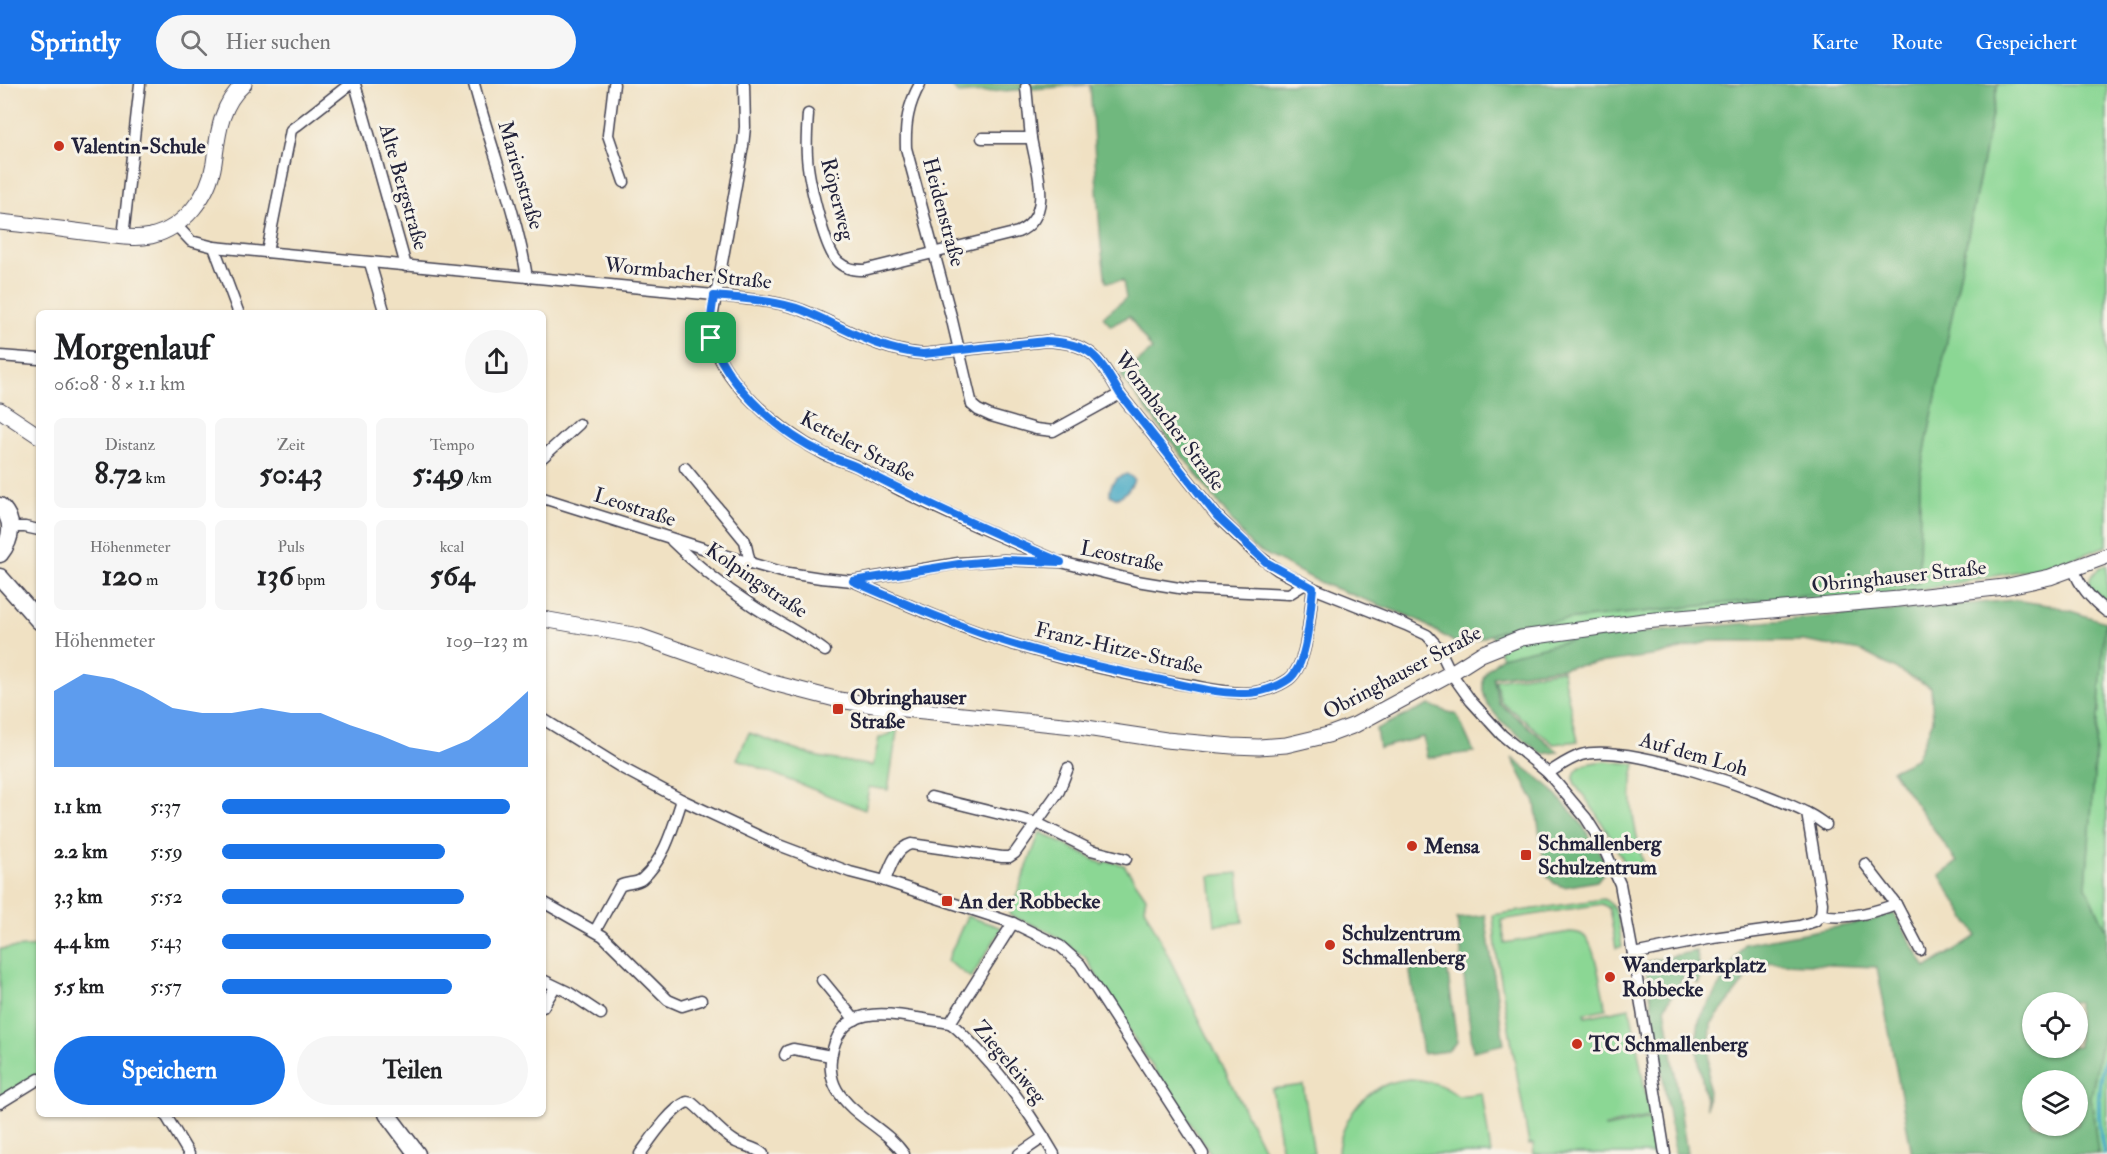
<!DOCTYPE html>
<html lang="de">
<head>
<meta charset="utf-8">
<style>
  body { margin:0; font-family:"IM FELL Double Pica",serif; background:#f6f6f6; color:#202124; height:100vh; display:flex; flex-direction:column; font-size:22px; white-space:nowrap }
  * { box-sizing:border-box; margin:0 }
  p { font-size:20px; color:#757577 }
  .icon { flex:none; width:33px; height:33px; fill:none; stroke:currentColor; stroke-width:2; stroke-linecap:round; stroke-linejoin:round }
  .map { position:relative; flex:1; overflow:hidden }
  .details { position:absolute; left:36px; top:226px; width:510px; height:807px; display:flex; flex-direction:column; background:#fff; border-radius:9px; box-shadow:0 2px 4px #0004 }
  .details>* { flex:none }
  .buttons { position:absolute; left:2022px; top:908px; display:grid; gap:12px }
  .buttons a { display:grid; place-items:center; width:66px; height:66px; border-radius:50%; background:#fff; box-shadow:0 2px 4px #0004; font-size:30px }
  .pin { position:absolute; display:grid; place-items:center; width:51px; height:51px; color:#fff; margin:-26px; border-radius:12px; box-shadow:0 3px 9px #0006 }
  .round { display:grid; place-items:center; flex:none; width:63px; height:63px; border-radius:32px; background:#f6f6f6 }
  .summary { display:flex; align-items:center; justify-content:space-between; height:102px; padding:0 18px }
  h1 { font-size:33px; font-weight:700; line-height:45px }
  .figures { display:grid; grid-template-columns:repeat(3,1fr); gap:9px; height:102px; padding:6px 18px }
  .figures div { display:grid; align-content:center; border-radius:9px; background:#f6f6f6; text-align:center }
  .figures b { font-size:30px; font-weight:700 }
  .figures small { font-size:16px; font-weight:400 }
  .figures p { font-size:16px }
  .chart { height:168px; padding:12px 18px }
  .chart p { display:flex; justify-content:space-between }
  .chart svg { width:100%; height:108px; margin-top:6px; fill:#1a73e8; opacity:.7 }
  .cta { display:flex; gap:12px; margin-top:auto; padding:12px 18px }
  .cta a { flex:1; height:69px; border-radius:36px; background:#1a73e8; color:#fff; font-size:24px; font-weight:700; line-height:69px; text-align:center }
  .cta a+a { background:#f6f6f6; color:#202124 }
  ul { padding:0 18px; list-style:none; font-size:20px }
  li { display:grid; grid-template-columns:96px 72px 1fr; align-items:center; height:45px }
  li i { height:15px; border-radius:8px; background:#1a73e8 }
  header { display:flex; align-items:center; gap:36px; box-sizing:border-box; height:84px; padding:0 30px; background:#1a73e8; color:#fff }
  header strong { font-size:28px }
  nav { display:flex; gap:33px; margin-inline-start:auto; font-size:21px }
  .search { width:420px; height:54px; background:#f6f6f6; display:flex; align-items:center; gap:15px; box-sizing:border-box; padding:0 21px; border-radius:33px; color:#757577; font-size:22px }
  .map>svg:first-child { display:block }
  .green { fill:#8bd794; stroke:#567c68; stroke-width:1.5 }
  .forest { fill:#70b87e; stroke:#496d5c; stroke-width:1.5; fill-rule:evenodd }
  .water { fill:#43a7c3; stroke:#32647f; stroke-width:1.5 }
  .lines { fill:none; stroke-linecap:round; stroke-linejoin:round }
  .stream { stroke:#43a7c3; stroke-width:4 }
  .street-casing { stroke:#413f4f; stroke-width:13 }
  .secondary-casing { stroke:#413f4f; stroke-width:17 }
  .primary-casing { stroke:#413f4f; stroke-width:19 }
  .street { stroke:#fff; stroke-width:10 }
  .secondary { stroke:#fff; stroke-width:15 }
  .primary { stroke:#fff; stroke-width:16 }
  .route-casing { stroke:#fff; stroke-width:12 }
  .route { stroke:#1a73e8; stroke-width:8 }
  .poi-dot { fill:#c8321e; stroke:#f7f3e8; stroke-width:2 }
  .labels { text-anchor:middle; stroke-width:6; stroke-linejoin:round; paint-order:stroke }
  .poi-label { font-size:21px; font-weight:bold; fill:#22223b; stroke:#f7f3e8; text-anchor:start }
  .street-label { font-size:21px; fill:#22223b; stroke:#f7f3e8 }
</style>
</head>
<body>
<header>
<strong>Sprintly</strong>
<div class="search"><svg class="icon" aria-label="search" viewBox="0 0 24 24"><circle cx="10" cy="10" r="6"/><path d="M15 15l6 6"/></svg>Hier suchen</div>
<nav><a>Karte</a><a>Route</a><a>Gespeichert</a></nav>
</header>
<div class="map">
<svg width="2107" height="1070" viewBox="0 0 2107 1070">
  <rect width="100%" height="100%" fill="#f7f3e8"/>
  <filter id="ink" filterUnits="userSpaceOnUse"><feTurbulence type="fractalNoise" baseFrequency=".0167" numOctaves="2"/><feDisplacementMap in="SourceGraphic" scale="12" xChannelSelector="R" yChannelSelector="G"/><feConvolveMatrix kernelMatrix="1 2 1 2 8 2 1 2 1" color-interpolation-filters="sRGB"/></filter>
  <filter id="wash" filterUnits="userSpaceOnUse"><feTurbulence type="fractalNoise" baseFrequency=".008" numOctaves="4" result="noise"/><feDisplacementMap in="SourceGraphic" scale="24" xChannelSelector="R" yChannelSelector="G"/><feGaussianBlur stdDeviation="1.35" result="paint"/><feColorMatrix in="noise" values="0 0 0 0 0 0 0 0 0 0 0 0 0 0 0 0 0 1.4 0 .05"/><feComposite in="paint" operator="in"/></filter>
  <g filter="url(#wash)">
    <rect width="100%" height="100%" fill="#f0e1c3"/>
    <g class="green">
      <path d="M 1998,0 L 2107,0 L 2107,462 L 2058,480 L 1920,506 L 1580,554 L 1502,573 L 1491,551 L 1517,541 L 1919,499 L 1920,392 Z"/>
      <path d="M 2107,481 L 2107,518 C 2086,506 2082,491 2107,481 Z"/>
      <path d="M 2105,538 L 2107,538 L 2107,847 L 2086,802 Z"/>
      <path d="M 1562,586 L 1578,657 L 1554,660 L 1501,618 L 1495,596 Z"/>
      <path d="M 898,641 L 888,706 L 869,703 L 865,726 L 737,675 L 749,649 L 818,673 L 873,682 L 879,654 L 890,650 Z"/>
      <path d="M 1606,677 L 1635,680 C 1626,717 1636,749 1645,786 L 1630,788 C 1615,762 1602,736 1584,712 C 1579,706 1572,699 1574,692 C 1577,679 1595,678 1606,677 Z"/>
      <path d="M 1040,748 L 1103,780 L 1106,777 L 1124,781 L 1146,813 L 1144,823 L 1266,1070 L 1211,1070 L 1140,964 L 1086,874 L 1048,847 L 1009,831 Z"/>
      <path d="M 1238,789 L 1243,838 L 1215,841 L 1210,792 Z"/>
      <path d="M 1603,815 C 1620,821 1619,847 1622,863 L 1616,864 L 1609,824 L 1602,820 L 1501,836 L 1505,859 L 1570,848 C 1577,848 1583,849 1587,855 C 1596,866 1602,909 1606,925 L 1585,929 L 1585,933 L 1630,924 L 1650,1033 L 1605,1042 L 1605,1044 L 1650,1035 L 1657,1070 L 1534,1070 L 1533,1060 L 1529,1061 L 1497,873 L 1493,831 Z"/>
      <path d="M 967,832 L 1002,844 L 971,894 L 947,877 Z"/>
      <path d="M 39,862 L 39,989 L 0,1014 L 0,865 Z"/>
      <path d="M 2107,928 L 2107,1070 L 2098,1070 L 2091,1013 Z"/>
      <path d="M 1409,995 C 1428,996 1443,1000 1458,1012 L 1482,1009 L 1491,1070 L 1338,1070 C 1338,1059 1342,1048 1347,1038 C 1360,1012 1380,998 1409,995 Z"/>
      <path d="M 1303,1001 L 1314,1070 L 1282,1070 L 1272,1005 Z"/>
    </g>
    <g class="forest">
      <path d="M 950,0 L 1998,0 L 1920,392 L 1919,499 L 1517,541 L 1465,560 L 1454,558 L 1416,535 L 1321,499 L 1252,463 L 1121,292 L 1152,266 L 1129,232 L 1111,242 L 1103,233 L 1126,214 L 1123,197 L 1106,198 L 1101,162 L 1090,1 L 958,10 Z"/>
      <path d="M 2014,516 L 2055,522 L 2105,538 L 2086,802 L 2107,847 L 2107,928 L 2091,1013 L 2098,1070 L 1912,1070 L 1877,883 L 1759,878 L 1711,940 L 1707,1024 L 1696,960 L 1699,936 L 1744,860 L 1869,837 L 1894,829 L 1926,884 L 1977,852 L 1940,792 L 1957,778 L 1892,686 L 1916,675 L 1933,636 L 1931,603 L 1861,567 L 1803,557 L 1711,557 L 1658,571 L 1493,593 L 1499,619 L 1559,668 L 1542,670 L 1500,636 L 1487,620 L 1483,607 L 1483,594 L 1487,586 L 1502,573 L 1580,554 ZM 2032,918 L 2078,918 L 2078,963 L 2032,963 ZM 2032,996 L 2078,996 L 2078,1041 L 2032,1041 Z"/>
      <path d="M 1429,621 L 1457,631 L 1474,668 L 1427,674 L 1423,653 L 1379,664 L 1376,645 Z"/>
      <path d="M 1512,674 L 1548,702 L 1579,736 L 1603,774 L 1604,788 L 1597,797 L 1564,803 L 1554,799 L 1546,790 L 1535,719 Z"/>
      <path d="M 1485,831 L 1504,960 L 1473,967 L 1457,835 Z"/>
      <path d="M 1696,867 L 1702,891 L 1698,900 L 1685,890 L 1665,923 L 1687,1070 L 1675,1070 L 1645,878 Z"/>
      <path d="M 1437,872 L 1447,882 L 1457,958 L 1448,967 L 1423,970 L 1410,888 L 1416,876 Z"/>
    </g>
    <path class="water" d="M 1127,390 L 1134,395 C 1132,403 1123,413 1115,414 L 1110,411 C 1109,399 1116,393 1127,390 Z"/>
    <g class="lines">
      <path class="stream" d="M 2104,1070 C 2097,1036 2096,1002 2107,969"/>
    </g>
  </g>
  <g filter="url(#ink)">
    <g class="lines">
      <g class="street-casing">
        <g id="street">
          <path d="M 355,0 L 406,182"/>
          <path d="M 474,0 C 491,65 516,126 527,193"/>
          <path d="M 614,0 L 608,51 L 624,98"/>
          <path d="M 744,0 L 745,43 L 743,62 L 710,245 C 717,296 780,347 824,370 C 835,375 847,378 858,383 C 873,391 887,400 902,407 C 951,432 1002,453 1053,475"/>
          <path d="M 920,0 C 908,21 905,40 906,64 L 951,232 L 972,321 L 978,326 L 991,332 L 1036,345 L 1053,347 L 1120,310"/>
          <path d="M 1026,3 L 1031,54"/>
          <path d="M 808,30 C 807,44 806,58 807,72 C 808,93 824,165 838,178 C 846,185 854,186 864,186 L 1018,148 C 1055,132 1036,84 1031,54 L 982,54"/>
          <path d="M 175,140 L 191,157 L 214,163 L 714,211 C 743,215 774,216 802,226 C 845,243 875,266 923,270 L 1046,257 C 1092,259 1098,273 1120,310 L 1217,432 L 1256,470 L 1278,486 L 1313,504 L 1406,541 L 1427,551 L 1439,564 L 1451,589 L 1471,617 L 1502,651 L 1548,689 L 1586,734 L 1601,758 L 1620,800 L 1633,870 L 1665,1070"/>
          <path d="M 123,153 L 140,0"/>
          <path d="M 214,163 L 239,230"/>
          <path d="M 267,168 L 291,46 L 350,0"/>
          <path d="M 370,179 L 385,230"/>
          <path d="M 0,272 L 39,275"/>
          <path d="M 543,373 L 579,340"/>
          <path d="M 685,384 L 745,457 L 750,479"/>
          <path d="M 543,414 L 750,479 L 782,488 L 821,494 L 853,497 L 959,479 L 1004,476 L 1061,478 L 1137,497 L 1185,505 L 1289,510 L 1305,500"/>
          <path d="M 11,443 L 25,443 L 39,446"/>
          <path d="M 672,457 C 697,482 724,503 753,522 C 777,538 802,549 825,567"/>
          <path d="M 2074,486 C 2080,503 2093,517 2107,528"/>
          <path d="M 853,497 C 900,518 948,539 997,555 C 1059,575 1123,591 1188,601 C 1207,604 1227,609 1246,609 C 1260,609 1278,603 1289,595 C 1308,581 1310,527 1313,504"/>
          <path d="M 543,635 L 622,684 L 682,716 L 776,760 L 850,788 L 885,797 L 1013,839 L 1060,862 L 1080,880 L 1203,1070"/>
          <path d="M 1548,689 C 1558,683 1569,675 1581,671 C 1625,658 1764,707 1807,729 C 1814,732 1820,737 1826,741"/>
          <path d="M 931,713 L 1037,739 L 1091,766 L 1126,775"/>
          <path d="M 1807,729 L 1822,819 L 1821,831"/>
          <path d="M 1865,780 L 1896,820 L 1920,866"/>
          <path d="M 885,797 C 890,783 896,764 911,760 L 1002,773 L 1009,773 L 1015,769 L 1059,707 L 1068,684"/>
          <path d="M 543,818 L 603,852 L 668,916 L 682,922 L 701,916"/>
          <path d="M 1013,839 L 950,939 C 960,946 968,956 977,965 C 1007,997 1032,1032 1054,1070"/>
          <path d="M 595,847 L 620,802 C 627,798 636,800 642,795 C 665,775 673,743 682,716"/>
          <path d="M 1633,870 L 1713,854 L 1800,842 L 1815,837 L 1821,831 C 1846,836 1872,829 1896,820"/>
          <path d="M 543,896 L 568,908 L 601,930"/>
          <path d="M 822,896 L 855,936"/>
          <path d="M 543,923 L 555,903"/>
          <path d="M 785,971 L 787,967 L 793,965 L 831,972"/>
          <path d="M 0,1019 L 39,995"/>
          <path d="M 165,1030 L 189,1070"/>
          <path d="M 640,1070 C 651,1055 670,1026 687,1018 L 692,1019 C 707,1031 720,1049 736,1058 C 746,1063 755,1063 763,1070"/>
          <path d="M 904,1070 C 886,1044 853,1033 837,1006 C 830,994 829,978 833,965 C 844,922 884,929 917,934 C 928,936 939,937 950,939"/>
          <path d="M 1019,1070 L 1044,1053"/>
        </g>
      </g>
      <g class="secondary-casing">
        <g id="secondary">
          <path d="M 0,138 C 30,141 61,145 91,149 C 111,151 132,156 151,152 C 184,144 209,112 214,79 C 218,50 220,21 244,0"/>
          <path d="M 0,326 L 39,352"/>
          <path d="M 543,535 L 639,552 L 773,599 L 839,616 L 894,624 L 1073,642 L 1166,656 L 1232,662 L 1259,663 L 1286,661 L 1328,651 L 1355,641 L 1451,589 L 1481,570 L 1521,554 L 1644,537 L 1899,515 L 2004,503 L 2050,493 L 2107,472"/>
        </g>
      </g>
      <g class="primary-casing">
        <g id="primary">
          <path d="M 0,422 C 15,436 12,455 0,470"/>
          <path d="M 0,493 L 39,537"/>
          <path d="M 387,1030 L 417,1070"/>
        </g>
      </g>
      <use href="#street" class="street"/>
      <use href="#secondary" class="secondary"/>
      <use href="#primary" class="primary"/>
    </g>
  </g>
  <g class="lines" filter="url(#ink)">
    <g class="route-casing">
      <path id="route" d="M 714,212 C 743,215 774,216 802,226 C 845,243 875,266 923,270 L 1046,257 C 1092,259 1098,273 1120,310 L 1217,432 L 1266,478 L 1313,504 C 1310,527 1308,581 1289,595 C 1278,603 1260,609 1246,609 C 1218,610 1188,602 1161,596 C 1106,585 1050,572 997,555 C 948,538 900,518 853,497 L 959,480 L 1004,476 L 1061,478 C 993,449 925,419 859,384 C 848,378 836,376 825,370 C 783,351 731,305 714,261 C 707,245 712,228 714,212 Z"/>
    </g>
    <use href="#route" class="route"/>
  </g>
  <g class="poi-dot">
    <circle cx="59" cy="62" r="6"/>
    <rect x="832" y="619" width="12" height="12" rx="3"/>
    <circle cx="1412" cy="762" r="6"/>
    <rect x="1520" y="765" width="12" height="12" rx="3"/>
    <rect x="941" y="811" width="12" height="12" rx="3"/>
    <circle cx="1330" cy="861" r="6"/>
    <circle cx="1610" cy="893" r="6"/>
    <circle cx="1577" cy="960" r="6"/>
  </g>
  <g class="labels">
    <g class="poi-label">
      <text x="71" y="69">Valentin-Schule</text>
      <text x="850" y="620">Obringhauser<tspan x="850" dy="24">Straße</tspan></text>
      <text x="1538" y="766">Schmallenberg<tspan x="1538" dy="24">Schulzentrum</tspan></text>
      <text x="1424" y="769">Mensa</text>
      <text x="959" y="824">An der Robbecke</text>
      <text x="1342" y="856">Schulzentrum<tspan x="1342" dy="24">Schmallenberg</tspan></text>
      <text x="1622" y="888">Wanderparkplatz<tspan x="1622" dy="24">Robbecke</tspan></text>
      <text x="1589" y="967">TC Schmallenberg</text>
    </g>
    <g class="street-label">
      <text transform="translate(521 91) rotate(73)" y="7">Marienstraße</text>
      <text transform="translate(404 103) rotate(74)" y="7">Alte Bergstraße</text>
      <text transform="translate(838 115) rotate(76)" y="7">Röperweg</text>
      <text transform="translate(944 128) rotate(75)" y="7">Heidenstraße</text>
      <text transform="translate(688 189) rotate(6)" y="7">Wormbacher Straße</text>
      <text transform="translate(1170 337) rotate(53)" y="7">Wormbacher Straße</text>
      <text transform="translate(858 362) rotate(28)" y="7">Ketteler Straße</text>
      <text transform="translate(635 423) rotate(18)" y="7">Leostraße</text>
      <text transform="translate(1122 472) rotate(12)" y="7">Leostraße</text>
      <text transform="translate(1899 492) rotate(-6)" y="7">Obringhauser Straße</text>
      <text transform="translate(757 496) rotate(34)" y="7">Kolpingstraße</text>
      <text transform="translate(1119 564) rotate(13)" y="7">Franz-Hitze-Straße</text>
      <text transform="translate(1402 588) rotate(-28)" y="7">Obringhauser Straße</text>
      <text transform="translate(1694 670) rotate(16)" y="7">Auf dem Loh</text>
      <text transform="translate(1010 978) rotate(50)" y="7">Ziegeleiweg</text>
    </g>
  </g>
</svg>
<div class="buttons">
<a><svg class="icon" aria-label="locate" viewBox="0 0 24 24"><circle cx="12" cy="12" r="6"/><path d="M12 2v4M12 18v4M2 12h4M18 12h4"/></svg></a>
<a><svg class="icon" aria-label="layers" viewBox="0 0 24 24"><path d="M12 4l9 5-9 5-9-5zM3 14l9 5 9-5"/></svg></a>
</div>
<div class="pin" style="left:711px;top:254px;background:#1e9e55"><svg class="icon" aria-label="arrive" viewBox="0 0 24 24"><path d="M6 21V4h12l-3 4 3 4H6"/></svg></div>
<section class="details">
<div class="summary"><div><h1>Morgenlauf</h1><p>06:08 · 8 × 1.1 km</p></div><a class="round"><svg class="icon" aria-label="share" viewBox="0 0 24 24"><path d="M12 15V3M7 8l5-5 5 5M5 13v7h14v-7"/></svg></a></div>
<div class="figures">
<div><p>Distanz</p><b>8.72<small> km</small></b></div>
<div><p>Zeit</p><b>50:43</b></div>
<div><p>Tempo</p><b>5:49<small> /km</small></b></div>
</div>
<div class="figures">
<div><p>Höhenmeter</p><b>120<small> m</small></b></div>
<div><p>Puls</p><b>136<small> bpm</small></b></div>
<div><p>kcal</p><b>564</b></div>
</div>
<div class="chart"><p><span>Höhenmeter</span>109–123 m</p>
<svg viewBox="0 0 160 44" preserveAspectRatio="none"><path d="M0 44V13L10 6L20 8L30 13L40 20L50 22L60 22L70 20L80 22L90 22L100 27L110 31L120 36L130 38L140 33L150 24L160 13V44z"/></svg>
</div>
<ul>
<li><b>1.1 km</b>5:37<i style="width:94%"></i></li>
<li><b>2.2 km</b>5:59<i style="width:73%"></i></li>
<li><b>3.3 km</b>5:52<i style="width:79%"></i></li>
<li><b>4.4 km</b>5:43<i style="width:88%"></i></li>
<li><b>5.5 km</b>5:57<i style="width:75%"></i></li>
</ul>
<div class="cta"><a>Speichern</a><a>Teilen</a></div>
</section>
</div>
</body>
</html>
